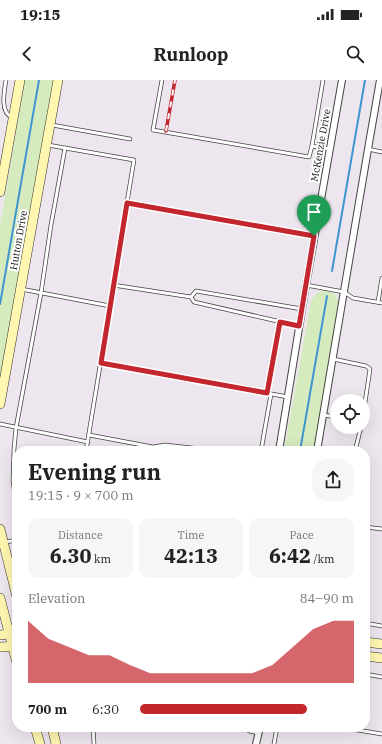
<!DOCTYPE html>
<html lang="en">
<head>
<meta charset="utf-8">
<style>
  body { margin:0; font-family:"IBM Plex Serif",serif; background:#f6f6f6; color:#222; height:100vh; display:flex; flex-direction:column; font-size:15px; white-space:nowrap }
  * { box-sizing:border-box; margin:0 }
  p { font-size:13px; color:#767676 }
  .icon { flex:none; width:22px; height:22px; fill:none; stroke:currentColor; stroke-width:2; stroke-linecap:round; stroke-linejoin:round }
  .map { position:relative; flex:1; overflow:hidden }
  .drawer { position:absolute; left:12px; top:366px; width:358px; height:286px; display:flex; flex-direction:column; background:#fff; border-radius:16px; box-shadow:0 4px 16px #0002 }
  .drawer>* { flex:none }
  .fabs { position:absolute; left:330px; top:314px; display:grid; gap:8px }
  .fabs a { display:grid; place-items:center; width:40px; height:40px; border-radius:50%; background:#fff; box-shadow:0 4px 16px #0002; font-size:20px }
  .pin { position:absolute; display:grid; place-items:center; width:34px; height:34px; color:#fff; margin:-41px -17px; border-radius:50% 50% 50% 0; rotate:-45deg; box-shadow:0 0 4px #0007 }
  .pin .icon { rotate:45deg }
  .round { display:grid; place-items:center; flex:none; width:42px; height:42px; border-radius:16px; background:#f6f6f6 }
  .summary { display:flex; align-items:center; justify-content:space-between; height:68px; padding:0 16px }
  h1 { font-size:22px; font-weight:800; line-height:30px }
  .stats { display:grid; grid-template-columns:repeat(3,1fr); gap:6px; height:68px; padding:4px 16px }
  .stats div { display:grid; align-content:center; border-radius:10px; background:#f6f6f6; text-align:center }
  .stats b { font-size:20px; font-weight:800 }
  .stats small { font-size:11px; font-weight:400 }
  .stats p { font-size:11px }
  .chart { height:112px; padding:8px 16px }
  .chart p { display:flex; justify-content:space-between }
  .chart svg { width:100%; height:72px; margin-top:4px; fill:#c4262e; opacity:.7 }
  ul { padding:0 16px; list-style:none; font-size:13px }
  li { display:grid; grid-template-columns:64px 48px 1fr; align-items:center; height:30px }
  li i { height:10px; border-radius:5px; background:#c4262e }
  .status { display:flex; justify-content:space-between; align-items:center; height:28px; padding:0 20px; background:#fff; direction:ltr }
  .status svg { height:11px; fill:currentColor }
  header { display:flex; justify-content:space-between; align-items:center; height:52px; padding:0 16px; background:#fff; font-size:18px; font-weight:800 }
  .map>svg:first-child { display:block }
  .industrial { fill:#eee6ef; fill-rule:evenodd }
  .grass { fill:#d5ebbd }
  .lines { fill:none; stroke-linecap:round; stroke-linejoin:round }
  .stream { stroke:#3f96cf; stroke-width:2 }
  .lane-casing { stroke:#444; stroke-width:4.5 }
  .street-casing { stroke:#444; stroke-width:8 }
  .secondary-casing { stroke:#333; stroke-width:10 }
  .lane { stroke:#fff; stroke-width:3 }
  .street { stroke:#fff; stroke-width:6 }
  .secondary { stroke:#fff6b0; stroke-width:9 }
  .rail-casing { stroke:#c4262e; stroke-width:3.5 }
  .rail { stroke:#fff; stroke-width:2; stroke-dasharray:6; stroke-linecap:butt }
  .route-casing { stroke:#fff; stroke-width:8 }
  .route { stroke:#c4262e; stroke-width:5 }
  .labels { text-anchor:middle; stroke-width:4; stroke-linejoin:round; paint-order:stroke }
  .street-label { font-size:10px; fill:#111; stroke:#fff }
</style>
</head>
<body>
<div class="status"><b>19:15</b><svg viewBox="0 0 49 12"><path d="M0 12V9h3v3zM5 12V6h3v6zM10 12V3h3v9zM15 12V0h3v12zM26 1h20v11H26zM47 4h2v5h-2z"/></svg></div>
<header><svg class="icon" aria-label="back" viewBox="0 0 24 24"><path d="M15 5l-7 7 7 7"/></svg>Runloop<svg class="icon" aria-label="search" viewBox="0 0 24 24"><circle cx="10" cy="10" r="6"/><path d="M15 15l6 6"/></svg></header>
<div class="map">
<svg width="382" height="664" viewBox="0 0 382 664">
  <rect width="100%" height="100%" fill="#fffdf5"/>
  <path class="industrial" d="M 0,0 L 382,0 L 382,664 L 0,664 ZM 337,321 L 363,321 L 363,347 L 337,347 ZM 17,371 L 365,371 L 365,647 L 17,647 Z"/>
  <g class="grass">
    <path d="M 25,0 L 55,0 L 4,288 L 0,292 L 0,145 Z"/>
    <path d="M 321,211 C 334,210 338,215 339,226 L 314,371 L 284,371 L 311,221 C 314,216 316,213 321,211 Z"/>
  </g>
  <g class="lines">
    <g class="stream">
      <path d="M 332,191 L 365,0"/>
      <path d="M 0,224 L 39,0"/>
      <path d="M 300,371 L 327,216"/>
    </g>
    <g class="lane-casing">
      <g id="lane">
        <path d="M 6,0 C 4,12 0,33 12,37"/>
        <path d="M 162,0 L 153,50 L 309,77 L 312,66"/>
        <path d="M 323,0 L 312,66 L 330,69"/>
        <path d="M 52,45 L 130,59"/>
        <path d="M 48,65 L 65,68 L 134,80 L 86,371"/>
        <path d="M 368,69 L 382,72"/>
        <path d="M 127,123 L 314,157"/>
        <path d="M 113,205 L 191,217 L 194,222 L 299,246"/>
        <path d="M 306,205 L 344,212 L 353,218 L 382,223"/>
        <path d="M 21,209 L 110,226"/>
        <path d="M 191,217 L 196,211 L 302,229"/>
        <path d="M 378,222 L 382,198"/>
        <path d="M 333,279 L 366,286 L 370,289 L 363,336"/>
        <path d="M 101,283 L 288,317"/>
        <path d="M 267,313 L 280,242"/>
        <path d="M 323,335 L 337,337"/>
        <path d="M 0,344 L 88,362"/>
        <path d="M 89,355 L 153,367 L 165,365 L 219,371"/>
        <path d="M 261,371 L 271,314"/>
        <path d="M 355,371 L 361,347"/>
        <path d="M 17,430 L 13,401 L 14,369 L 16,348 L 41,213 L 51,145 L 65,68"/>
        <path d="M 365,447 L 382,449"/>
        <path d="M 5,462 L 17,460"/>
        <path d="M 365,543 L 382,546"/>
        <path d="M 365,594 L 382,597"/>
        <path d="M 93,647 L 94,664"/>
        <path d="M 249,647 L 249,651 L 259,653"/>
        <path d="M 339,647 L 382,654"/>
        <path d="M 274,664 L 277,647"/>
      </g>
    </g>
    <g class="street-casing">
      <g id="street">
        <path d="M 279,371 L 306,205 L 342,0"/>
        <path d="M 317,371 L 368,69 L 380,0"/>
        <path d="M 256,664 L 260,647"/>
      </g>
    </g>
    <g class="secondary-casing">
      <g id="secondary">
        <path d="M 0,112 L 20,0"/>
        <path d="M 0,324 L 58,0"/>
        <path d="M 0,449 L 17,517"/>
        <path d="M 0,518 L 17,583"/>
        <path d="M 0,555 L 17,553"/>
        <path d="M 365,562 L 382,564"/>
        <path d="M 0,567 L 17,566"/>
        <path d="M 365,576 L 382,578"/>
        <path d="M 35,647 L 40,664"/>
        <path d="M 52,647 L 56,664"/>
      </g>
    </g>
    <use href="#lane" class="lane"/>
    <use href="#street" class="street"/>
    <use href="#secondary" class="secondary"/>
    <g class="rail-casing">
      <path id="rail" d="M 166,51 L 175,0"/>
    </g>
    <use href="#rail" class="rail"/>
  </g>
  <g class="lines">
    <g class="route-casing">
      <path id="route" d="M 127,123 L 314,156 L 299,246 L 280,242 L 267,313 L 101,283 Z"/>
    </g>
    <use href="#route" class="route"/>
  </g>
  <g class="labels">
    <g class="street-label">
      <text transform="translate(320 65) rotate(-80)" y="4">McKenzie Drive</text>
      <text transform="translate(18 160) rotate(-80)" y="4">Hutton Drive</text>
    </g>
  </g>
</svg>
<div class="fabs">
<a><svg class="icon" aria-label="locate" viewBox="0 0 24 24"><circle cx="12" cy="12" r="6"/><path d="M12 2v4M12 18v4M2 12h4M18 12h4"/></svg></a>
</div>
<div class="pin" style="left:314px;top:156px;background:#1e9e55"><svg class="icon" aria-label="arrive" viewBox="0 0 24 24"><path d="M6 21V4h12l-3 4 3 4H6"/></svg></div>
<section class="drawer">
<div class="summary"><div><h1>Evening run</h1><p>19:15 · 9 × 700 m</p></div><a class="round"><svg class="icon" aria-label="share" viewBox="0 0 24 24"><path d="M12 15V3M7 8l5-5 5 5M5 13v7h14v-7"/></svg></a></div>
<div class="stats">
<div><p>Distance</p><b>6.30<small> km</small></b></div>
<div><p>Time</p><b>42:13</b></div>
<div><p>Pace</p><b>6:42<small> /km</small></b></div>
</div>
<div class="chart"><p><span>Elevation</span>84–90 m</p>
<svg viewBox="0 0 160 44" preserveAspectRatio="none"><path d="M0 44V6L10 17L20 22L30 27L40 27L50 33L60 38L70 38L80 38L90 38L100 38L110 38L120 33L130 22L140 11L150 6L160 6V44z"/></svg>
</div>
<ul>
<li><b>700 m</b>6:30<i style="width:78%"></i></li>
</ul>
</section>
</div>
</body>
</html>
